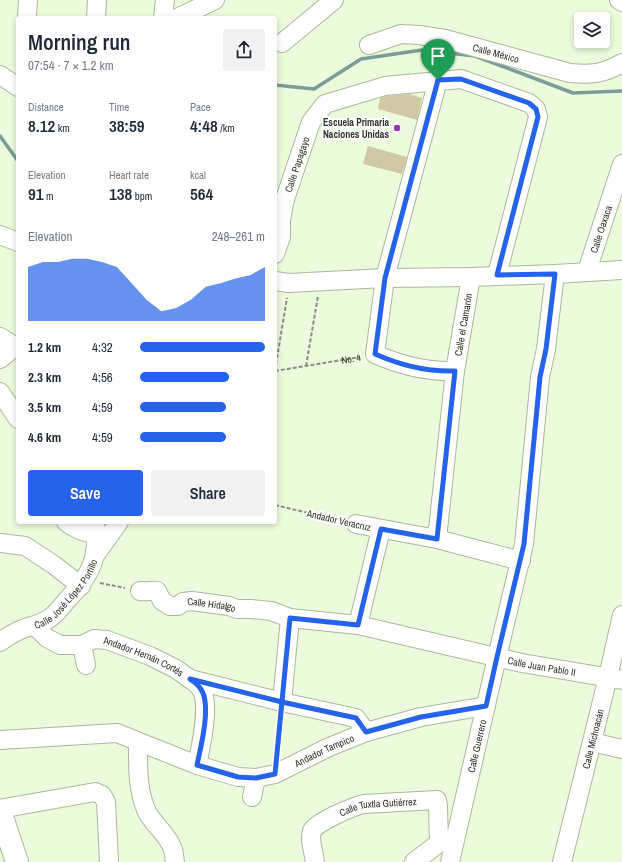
<!DOCTYPE html>
<html lang="en">
<head>
<meta charset="utf-8">
<style>
  body { margin:0; font-family:"Archivo Narrow",sans-serif; background:#f2f2f3; color:#1f2937; height:100vh; display:flex; flex-direction:column; font-size:15px; white-space:nowrap }
  * { box-sizing:border-box; margin:0 }
  p { font-size:13px; color:#747a83 }
  .icon { flex:none; width:22px; height:22px; fill:none; stroke:currentColor; stroke-width:2; stroke-linecap:round; stroke-linejoin:round }
  .map { position:relative; flex:1; overflow:hidden }
  .side { position:absolute; left:16px; top:16px; width:261px; height:508px; display:flex; flex-direction:column; background:#fff; border-radius:4px; box-shadow:0 2px 6px #0003 }
  .side>* { flex:none }
  .buttons { position:absolute; left:574px; top:12px; display:grid; gap:8px }
  .buttons a { display:grid; place-items:center; width:36px; height:36px; border-radius:4px; background:#fff; box-shadow:0 2px 6px #0003; font-size:20px }
  .pin { position:absolute; display:grid; place-items:center; width:34px; height:34px; color:#fff; margin:-41px -17px; border-radius:50% 50% 50% 0; rotate:-45deg; box-shadow:0 0 4px #0007 }
  .pin .icon { rotate:45deg }
  .round { display:grid; place-items:center; flex:none; width:42px; height:42px; border-radius:4px; background:#f2f2f3 }
  .overview { display:flex; align-items:center; justify-content:space-between; height:68px; padding:0 12px }
  h1 { font-size:22px; font-weight:600; line-height:30px }
  .stats { display:grid; grid-template-columns:repeat(3,1fr); gap:6px; height:68px; padding:4px 12px }
  .stats div { display:grid; align-content:center }
  .stats b { font-size:17px; font-weight:600 }
  .stats small { font-size:11px; font-weight:400 }
  .stats p { font-size:11px }
  .chart { height:112px; padding:8px 12px }
  .chart p { display:flex; justify-content:space-between }
  .chart svg { width:100%; height:72px; margin-top:4px; fill:#2563eb; opacity:.7 }
  .action { display:flex; gap:8px; margin-top:auto; padding:8px 12px }
  .action a { flex:1; height:46px; border-radius:4px; background:#2563eb; color:#fff; font-size:16px; font-weight:600; line-height:46px; text-align:center }
  .action a+a { background:#f2f2f3; color:#1f2937 }
  ul { padding:0 12px; list-style:none; font-size:13px }
  li { display:grid; grid-template-columns:64px 48px 1fr; align-items:center; height:30px }
  li i { height:10px; border-radius:5px; background:#2563eb }
  .map>svg:first-child { display:block }
  .lines { fill:none; stroke-linecap:round; stroke-linejoin:round }
  .stream { stroke:#7b9c99; stroke-width:3.5 }
  .building { fill:#d1c8a6 }
  .minor-casing { stroke:#aab99b; stroke-width:20 }
  .major-casing { stroke:#aab99b; stroke-width:24 }
  .path { stroke:#86917b; stroke-width:2; stroke-dasharray:4 2; stroke-linecap:butt }
  .minor { stroke:#fff; stroke-width:18 }
  .major { stroke:#fff; stroke-width:22 }
  .route-casing { stroke:#fff; stroke-width:8 }
  .route { stroke:#2563eb; stroke-width:5 }
  .poi-dot { fill:#8c3baa; stroke:#fff; stroke-width:1.5 }
  .labels { text-anchor:middle; stroke-width:4; stroke-linejoin:round; paint-order:stroke }
  .street-label { font-size:10px; fill:#30362a; stroke:#fff }
  .poi-label { font-size:10px; font-weight:bold; fill:#30362a; stroke:#fff; text-anchor:end }
</style>
</head>
<body>
<div class="map">
<svg width="622" height="862" viewBox="0 0 622 862">
  <rect width="100%" height="100%" fill="#ebfbdb"/>
  <g class="lines">
    <g class="stream">
      <path d="M 275,85 L 314,89 L 361,59 L 422,50 L 475,56 L 573,93 L 622,91"/>
      <path d="M 0,136 L 18,161"/>
    </g>
  </g>
  <g class="building">
    <path d="M 409,94 L 422,98 L 417,120 L 378,109 L 380,98 L 387,96 Z"/>
    <path d="M 368,146 L 407,157 L 402,174 L 363,164 Z"/>
  </g>
  <g class="lines">
    <g class="minor-casing">
      <g id="minor">
        <path d="M 619,0 L 622,2"/>
        <path d="M 27,18 L 28,0"/>
        <path d="M 96,18 L 97,0"/>
        <path d="M 163,18 L 165,0"/>
        <path d="M 177,18 L 215,0"/>
        <path d="M 282,43 L 334,0"/>
        <path id="s2" d="M 369,45 L 401,34 L 419,35 L 445,39 L 570,73 C 591,75 603,74 622,63"/>
        <path d="M 0,75 L 18,87"/>
        <path d="M 438,80 L 385,278 L 375,354 C 400,365 428,372 455,371"/>
        <path d="M 0,235 L 18,242"/>
        <path id="s3" d="M 275,254 L 281,237 L 281,220 L 285,199 L 311,122 L 325,104 L 385,86 L 461,79 L 529,103 L 536,109 L 538,117 L 497,275"/>
        <path id="s4" d="M 587,271 L 622,164"/>
        <path d="M 275,281 L 289,283 L 385,278 L 471,277 L 555,274 L 622,270"/>
        <path d="M 0,337 L 18,348"/>
        <path d="M 0,359 L 15,347"/>
        <path d="M 0,392 L 18,419"/>
        <path d="M 66,522 C 76,530 84,533 96,534"/>
        <path d="M 356,524 L 437,539 L 521,561"/>
        <path id="s5" d="M 437,539 L 455,371 L 471,277"/>
        <path d="M 0,543 L 25,546 L 54,565 L 81,586"/>
        <path d="M 96,554 L 119,522"/>
        <path id="s6" d="M 140,591 C 147,592 151,590 157,591 L 162,601 L 170,606 L 178,606 L 183,602 L 192,601 L 229,606 L 237,609 L 251,609 L 271,611 L 290,618 L 358,625 L 522,663 L 622,680"/>
        <path d="M 358,625 L 381,529"/>
        <path id="s7" d="M 35,626 L 47,638 L 60,645 L 82,645 L 94,639 L 107,640 L 150,656 L 176,669 L 190,679 L 282,702 L 356,718 L 366,732"/>
        <path id="s8" d="M 0,642 C 5,638 10,635 16,632 C 27,626 38,626 50,618 C 57,613 62,606 67,600 C 92,574 99,558 95,522"/>
        <path d="M 82,645 L 86,665"/>
        <path d="M 190,679 C 195,682 201,688 203,693 C 209,711 201,746 197,765"/>
        <path d="M 282,702 L 290,618"/>
        <path id="s9" d="M 0,740 L 117,733 L 197,765 L 238,777 L 256,778 L 275,774 L 327,748 L 366,732 L 421,717 L 486,706"/>
        <path d="M 138,742 C 138,765 137,790 147,812 C 154,825 166,833 172,847 C 174,851 174,857 175,862"/>
        <path d="M 592,742 L 622,749"/>
        <path d="M 252,797 L 256,778"/>
        <path d="M 0,809 L 95,792 L 102,795 L 106,802 L 109,862"/>
        <path id="s10" d="M 315,862 C 314,853 309,840 312,831 C 316,822 354,806 364,804 L 437,800 L 438,806 L 439,843"/>
        <path d="M 414,862 L 439,843 L 450,839"/>
        <path id="s11" d="M 450,862 L 497,657 L 524,544 L 540,377 L 546,349 L 555,274"/>
        <path id="s12" d="M 562,862 L 608,677 L 622,615"/>
      </g>
    </g>
    <g class="major-casing">
      <path id="major" d="M 0,811 L 17,862"/>
    </g>
    <g class="path">
      <path d="M 306,366 L 318,296"/>
      <path d="M 275,370 L 287,298"/>
      <path id="s1" d="M 275,371 L 360,357"/>
      <path d="M 275,505 L 342,521"/>
      <path d="M 100,583 L 125,588"/>
      <path d="M 277,757 L 280,717"/>
    </g>
    <use href="#minor" class="minor"/>
    <use href="#major" class="major"/>
  </g>
  <g class="lines">
    <g class="route-casing">
      <path id="route" d="M 438,80 L 385,278 L 375,354 C 400,365 428,372 455,371 L 437,539 L 381,529 L 358,625 L 290,618 L 275,774 L 256,778 L 238,777 L 197,765 C 201,746 210,711 203,693 C 201,688 195,682 190,679 L 282,702 L 356,718 L 366,732 L 421,717 L 486,706 L 497,657 L 524,544 L 540,377 L 546,349 L 555,274 L 497,275 L 538,117 L 536,109 L 529,103 L 461,79 L 438,80"/>
    </g>
    <use href="#route" class="route"/>
  </g>
  <circle class="poi-dot" cx="397" cy="128" r="4"/>
  <g class="labels">
    <g class="street-label">
      <text dy="4" stroke="none"><textPath href="#s2" startOffset="131">Calle México</textPath></text>
      <text dy="4" stroke="none"><textPath href="#s3" startOffset="93">Calle Papagayo</textPath></text>
      <text dy="4" stroke="none"><textPath href="#s4" startOffset="44">Calle Oaxaca</textPath></text>
      <text dy="4" stroke="none"><textPath href="#s5" startOffset="216">Calle el Camarón</textPath></text>
      <text dy="4" stroke="none"><textPath href="#s1" startOffset="77">No. 4</textPath></text>
      <text transform="translate(339 520) rotate(13)" y="4">Andador Veracruz</text>
      <text dy="4" stroke="none"><textPath href="#s8" startOffset="84">Calle José López Portillo</textPath></text>
      <text dy="4" stroke="none"><textPath href="#s6" startOffset="81">Calle Hidalgo</textPath></text>
      <text dy="4" stroke="none"><textPath href="#s7" startOffset="120">Andador Hernán Cortés</textPath></text>
      <text dy="4" stroke="none"><textPath href="#s6" startOffset="418">Calle Juan Pablo II</textPath></text>
      <text dy="4" stroke="none"><textPath href="#s12" startOffset="127">Calle Michoacán</textPath></text>
      <text dy="4" stroke="none"><textPath href="#s11" startOffset="119">Calle Guerrero</textPath></text>
      <text dy="4" stroke="none"><textPath href="#s9" startOffset="338">Andador Tampico</textPath></text>
      <text dy="4" stroke="none"><textPath href="#s10" startOffset="104">Calle Tuxtla Gutiérrez</textPath></text>
    </g>
    <g class="poi-label">
      <text x="389" y="126">Escuela Primaria<tspan x="389" dy="12">Naciones Unidas</tspan></text>
    </g>
  </g>
</svg>
<div class="buttons">
<a><svg class="icon" aria-label="layers" viewBox="0 0 24 24"><path d="M12 4l9 5-9 5-9-5zM3 14l9 5 9-5"/></svg></a>
</div>
<div class="pin" style="left:438px;top:80px;background:#1e9e55"><svg class="icon" aria-label="arrive" viewBox="0 0 24 24"><path d="M6 21V4h12l-3 4 3 4H6"/></svg></div>
<section class="side">
<div class="overview"><div><h1>Morning run</h1><p>07:54 · 7 × 1.2 km</p></div><a class="round"><svg class="icon" aria-label="share" viewBox="0 0 24 24"><path d="M12 15V3M7 8l5-5 5 5M5 13v7h14v-7"/></svg></a></div>
<div class="stats">
<div><p>Distance</p><b>8.12<small> km</small></b></div>
<div><p>Time</p><b>38:59</b></div>
<div><p>Pace</p><b>4:48<small> /km</small></b></div>
</div>
<div class="stats">
<div><p>Elevation</p><b>91<small> m</small></b></div>
<div><p>Heart rate</p><b>138<small> bpm</small></b></div>
<div><p>kcal</p><b>564</b></div>
</div>
<div class="chart"><p><span>Elevation</span>248–261 m</p>
<svg viewBox="0 0 160 44" preserveAspectRatio="none"><path d="M0 44V11L10 8L20 8L30 6L40 6L50 8L60 11L70 21L80 31L90 38L100 36L110 31L120 23L130 21L140 18L150 16L160 11V44z"/></svg>
</div>
<ul>
<li><b>1.2 km</b>4:32<i style="width:100%"></i></li>
<li><b>2.3 km</b>4:56<i style="width:71%"></i></li>
<li><b>3.5 km</b>4:59<i style="width:69%"></i></li>
<li><b>4.6 km</b>4:59<i style="width:69%"></i></li>
</ul>
<div class="action"><a>Save</a><a>Share</a></div>
</section>
</div>
</body>
</html>
